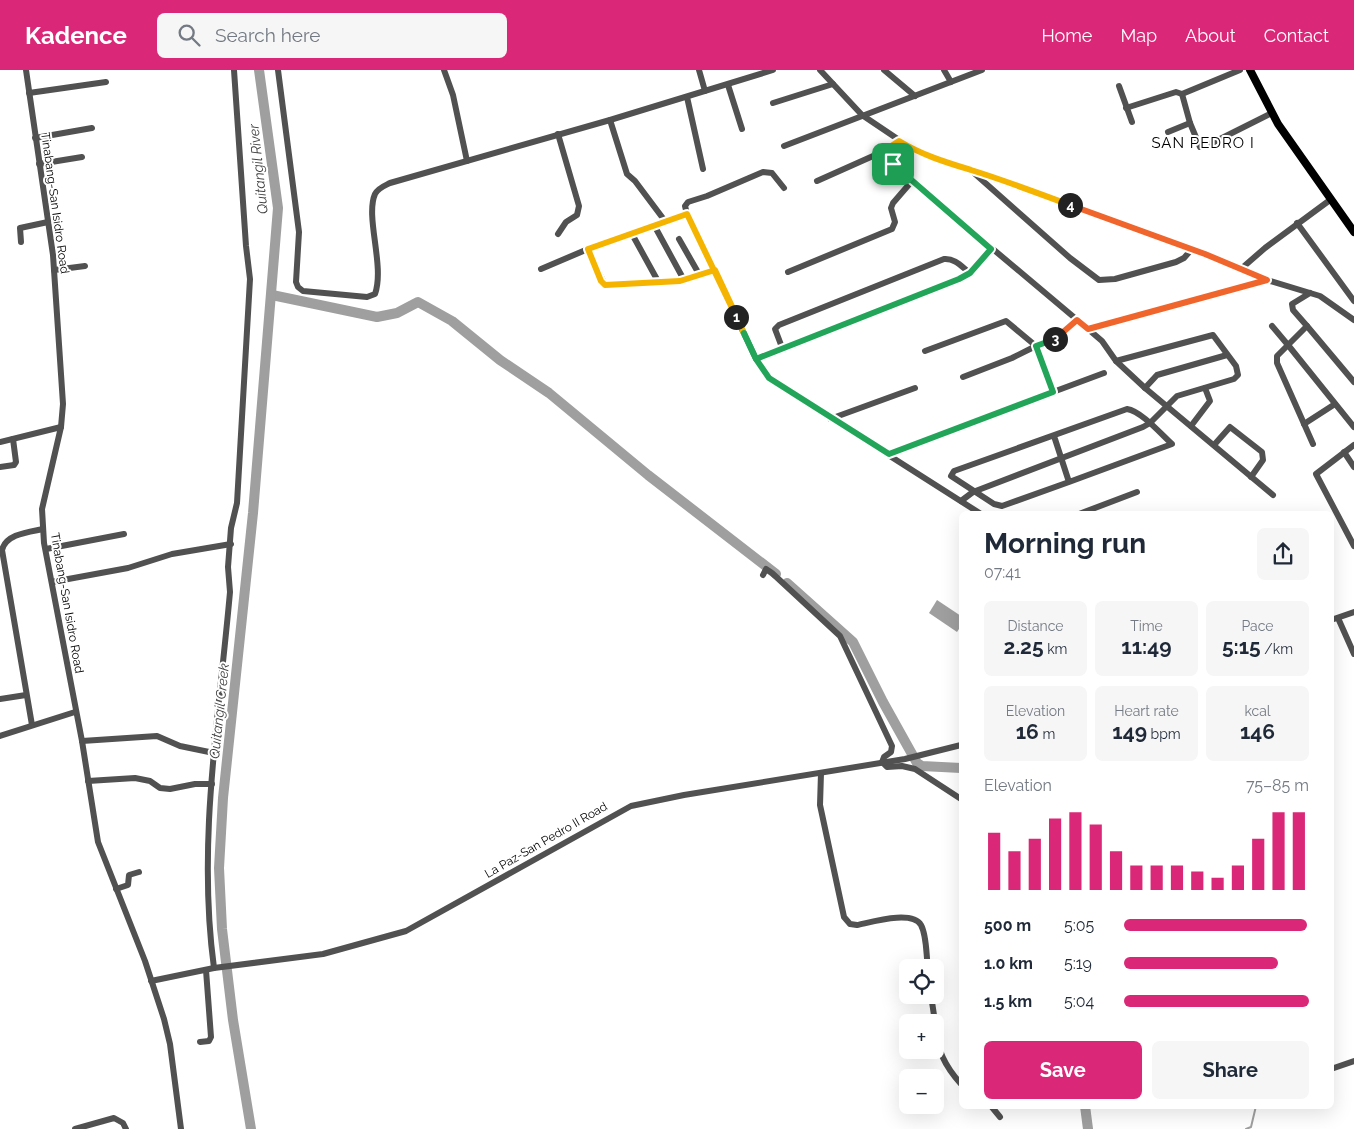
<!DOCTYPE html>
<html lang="en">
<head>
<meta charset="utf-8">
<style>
  body { margin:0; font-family:Raleway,sans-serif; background:#f6f6f7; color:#1f2937; height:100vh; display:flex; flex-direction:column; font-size:19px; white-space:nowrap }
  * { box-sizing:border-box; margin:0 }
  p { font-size:16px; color:#747a83 }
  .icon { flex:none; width:28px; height:28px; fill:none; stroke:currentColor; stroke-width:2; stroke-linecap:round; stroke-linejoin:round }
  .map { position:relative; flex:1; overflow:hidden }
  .panel { position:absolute; left:959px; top:441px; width:375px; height:598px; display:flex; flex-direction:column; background:#fff; border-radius:8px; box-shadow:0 5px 20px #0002 }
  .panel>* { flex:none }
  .fabs { position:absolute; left:899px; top:889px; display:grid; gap:10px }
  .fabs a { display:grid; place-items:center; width:45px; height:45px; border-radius:8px; background:#fff; box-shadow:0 5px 20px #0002; font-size:25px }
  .pin { position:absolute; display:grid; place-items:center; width:42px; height:42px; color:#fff; margin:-21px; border-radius:10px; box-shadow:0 2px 8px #0006 }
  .km { position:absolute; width:25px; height:25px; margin:-12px; border-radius:50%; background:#222; color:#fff; font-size:14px; line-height:25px; text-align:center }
  .round { display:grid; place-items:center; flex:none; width:52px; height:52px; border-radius:8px; background:#f6f6f7 }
  .headline { display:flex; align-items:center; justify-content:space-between; height:85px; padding:0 25px }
  h1 { font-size:28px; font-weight:700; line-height:38px }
  .stats { display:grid; grid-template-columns:repeat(3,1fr); gap:8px; height:85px; padding:5px 25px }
  .stats div { display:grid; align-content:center; border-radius:8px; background:#f6f6f7; text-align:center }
  .stats b { font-size:21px; font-weight:700 }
  .stats small { font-size:14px; font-weight:400 }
  .stats p { font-size:14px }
  .chart { height:140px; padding:10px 25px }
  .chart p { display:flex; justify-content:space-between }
  .chart svg { width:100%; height:90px; margin-top:5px; stroke:#db2777; stroke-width:6 }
  .cta { display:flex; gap:10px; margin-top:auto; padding:10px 25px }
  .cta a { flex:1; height:58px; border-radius:8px; background:#db2777; color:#fff; font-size:20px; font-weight:700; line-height:58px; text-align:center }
  .cta a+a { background:#f6f6f7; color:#1f2937 }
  ul { padding:0 25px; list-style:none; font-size:16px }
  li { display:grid; grid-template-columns:80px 60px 1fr; align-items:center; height:38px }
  li i { height:12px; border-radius:6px; background:#db2777 }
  header { display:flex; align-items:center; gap:30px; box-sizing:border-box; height:70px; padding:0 25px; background:#db2777; color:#fff }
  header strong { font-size:24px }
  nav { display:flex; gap:28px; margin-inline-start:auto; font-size:18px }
  .search { width:350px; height:45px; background:#f6f6f7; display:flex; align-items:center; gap:12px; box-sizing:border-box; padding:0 18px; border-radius:8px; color:#747a83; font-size:19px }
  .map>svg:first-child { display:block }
  .water { fill:#9f9f9f }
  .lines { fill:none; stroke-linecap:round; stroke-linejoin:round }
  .stream { stroke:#9f9f9f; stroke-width:2 }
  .river { stroke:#9f9f9f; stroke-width:10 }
  .minor { stroke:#515151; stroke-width:6 }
  .major { stroke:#000; stroke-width:8 }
  .split-1-casing { stroke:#fff; stroke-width:10 }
  .split-2-casing { stroke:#fff; stroke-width:10 }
  .split-3-casing { stroke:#fff; stroke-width:10 }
  .split-4-casing { stroke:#fff; stroke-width:10 }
  .split-5-casing { stroke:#fff; stroke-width:10 }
  .split-1 { stroke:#22a559; stroke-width:6 }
  .split-2 { stroke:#f5b400; stroke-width:6 }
  .split-3 { stroke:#22a559; stroke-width:6 }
  .split-4 { stroke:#f0652b; stroke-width:6 }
  .split-5 { stroke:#f5b400; stroke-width:6 }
  .labels { text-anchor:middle; stroke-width:4; stroke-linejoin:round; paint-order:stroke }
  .street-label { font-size:12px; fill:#000; stroke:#fff }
  .water-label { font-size:14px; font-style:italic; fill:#404040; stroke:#fff }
  .quarter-label { font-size:15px; letter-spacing:1px; fill:#000; stroke:#fff }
</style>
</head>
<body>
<header>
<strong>Kadence</strong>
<div class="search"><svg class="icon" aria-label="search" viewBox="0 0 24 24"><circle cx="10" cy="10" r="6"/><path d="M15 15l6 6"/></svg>Search here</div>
<nav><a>Home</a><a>Map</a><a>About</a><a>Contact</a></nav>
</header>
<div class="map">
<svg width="1354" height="1059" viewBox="0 0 1354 1059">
  <rect width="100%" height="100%" fill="#fff"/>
  <path class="water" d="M 937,530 L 961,546 L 961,556 L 957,562 L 929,543 Z"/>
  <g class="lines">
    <path class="stream" d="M 1246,1059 L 1251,1057 L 1256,1036"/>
    <g class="river">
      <path d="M 272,225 L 377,247 L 397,243 L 418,232 L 452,251 L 500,290 L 549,323 L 648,405 L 776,504"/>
      <path d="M 787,513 L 853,572 L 883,632 L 917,693 L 922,696 L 961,698"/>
      <path d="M 1085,1036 L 1088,1059"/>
      <path d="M 251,1059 L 233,950 L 222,859 L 219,798 L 223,728 L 253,443 L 278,138 L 259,0"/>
    </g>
    <g class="minor">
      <path d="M 26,0 L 53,185 L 63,334 L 61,357 L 42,439 L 44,473 L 82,671 L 98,772 L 145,891 L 164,949 L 170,974 L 181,1059"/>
      <path d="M 278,0 L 299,162 L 296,212 L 298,217 L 303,221 L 367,227 L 375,224 C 385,196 365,147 375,124 C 378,118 384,116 390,113 L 610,50 L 773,0"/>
      <path d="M 444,0 L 453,25 L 467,91"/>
      <path d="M 699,0 L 705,21"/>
      <path d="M 820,0 L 862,45 L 917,82 L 1205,183 L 1267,210 L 1320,226 L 1354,250"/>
      <path d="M 884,0 L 915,26"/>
      <path d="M 944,0 L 951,12"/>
      <path d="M 1240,0 L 1182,24 L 1190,53 L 1200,77 L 1210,74 L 1272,43"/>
      <path d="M 728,15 L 742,59"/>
      <path d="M 1119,16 L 1132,52"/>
      <path d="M 29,23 L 106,12"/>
      <path d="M 687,27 L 703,99"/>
      <path d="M 773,33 L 833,14"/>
      <path d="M 1126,38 L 1176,22 L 1182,24"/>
      <path d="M 610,50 L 627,104 L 635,111 L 665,151"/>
      <path d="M 1168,62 L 1190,53"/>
      <path d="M 35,68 L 92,58"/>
      <path d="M 784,76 L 982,0"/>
      <path d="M 882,82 L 912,111 L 1088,259 L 1267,210"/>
      <path d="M 39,94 L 82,87"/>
      <path d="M 974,103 L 1070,188 L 1099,210 L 1115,209 L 1176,192 L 1184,188 L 1191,180"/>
      <path d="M 817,111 L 882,82 L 899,71"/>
      <path d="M 687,144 L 685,136 L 688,132 L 707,126 L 763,102 L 772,103 L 784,118"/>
      <path d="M 1297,153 L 1354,231"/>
      <path d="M 654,155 L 684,210"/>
      <path d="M 558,164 L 566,152 L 577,145 L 579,136 L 558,64"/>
      <path d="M 632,164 L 659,213"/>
      <path d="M 679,169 L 699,204"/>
      <path d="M 21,172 L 20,158 L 48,152"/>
      <path d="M 588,179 L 605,215 L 680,211 L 715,200"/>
      <path d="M 1242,198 L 1265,178 L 1330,130"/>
      <path d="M 541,199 L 588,179 L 687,144 L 756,289 L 769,309 L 981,444"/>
      <path d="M 54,200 L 85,196"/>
      <path d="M 788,202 L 892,159 L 895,152 L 891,138 L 893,133 L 912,111"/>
      <path d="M 1272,256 L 1288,275 L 1307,256 L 1293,240 L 1292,234 L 1310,223"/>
      <path d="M 1307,256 L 1354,312"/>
      <path d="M 1088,259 L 1102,271 L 1116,291 L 1145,318 L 1273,425"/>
      <path d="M 783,280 L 775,259 L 779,255 L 944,189 C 955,188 962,197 970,203"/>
      <path d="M 925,281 L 1006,251 L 1036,276 L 1012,288 L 963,307"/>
      <path d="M 756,289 L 959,209 L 970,203 L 991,179"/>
      <path d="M 1145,318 L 1157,305 L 1227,285"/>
      <path d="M 1053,322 L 1104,303"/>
      <path d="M 830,349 L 915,318"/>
      <path d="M 1304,354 L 1335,334"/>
      <path d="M 1191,356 L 1210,331 L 1205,318"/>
      <path d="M 1054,366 L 1069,412 L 1172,374 C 1161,364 1141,341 1127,339 L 954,401 L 951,406 L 994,434 L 1002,436 L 1069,412"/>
      <path d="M 0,372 L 61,357"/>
      <path d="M 1313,374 L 1277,293 L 1277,286 L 1288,275 L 1354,357"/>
      <path d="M 1214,375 L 1230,357 L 1262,382 L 1263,390 L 1251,407"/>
      <path d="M 1354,375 L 1316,404 L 1354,476"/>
      <path d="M 1344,382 L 1354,397"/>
      <path d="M 889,384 L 1053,322 L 1036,276 L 1057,268 L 1077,250"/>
      <path d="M 0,397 L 14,395 L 16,392 L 13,369"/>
      <path d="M 961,431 L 973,422 L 1143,357 L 1150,353 L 1177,326 L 1234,309 L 1238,305 L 1236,296 L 1213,265 L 1116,291"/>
      <path d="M 1079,444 L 1137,422"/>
      <path d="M 46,479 L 124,464"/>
      <path d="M 763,505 L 766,499 L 772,503 L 840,566 L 892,676 L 891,682 L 884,687 L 882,692 L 887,697 L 902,696 L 915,699 L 961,729"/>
      <path d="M 52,512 L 128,498 L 172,484 L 231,474"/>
      <path d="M 1338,548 L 1354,584"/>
      <path d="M 1331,550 L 1354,542"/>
      <path d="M 0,629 L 26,625"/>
      <path d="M 32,655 L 2,480 C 6,464 29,462 43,459"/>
      <path d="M 0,666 L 75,642"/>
      <path d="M 82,671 L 157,666 L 180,676 L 214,683"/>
      <path d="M 821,703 L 820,735 L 844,847 L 850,854 L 857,855 C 872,852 912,840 921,855 C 927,866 926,885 928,898"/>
      <path d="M 88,711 L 135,708 L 150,711 L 160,718 L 170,719 L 195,714 L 212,714"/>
      <path d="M 116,819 L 128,815 L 129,805 L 139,802"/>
      <path d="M 214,898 C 197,774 219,646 230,522 L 228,497 L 231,458 L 237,433 L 250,209 L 246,176 L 234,0"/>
      <path d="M 151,911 L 214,898 L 323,884 L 406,861 L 631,736 L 684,725 L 905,689 L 961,675"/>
      <path d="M 931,925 L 935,952"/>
      <path d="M 935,956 C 938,981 944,995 961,1014"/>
      <path d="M 200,972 L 209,971 L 211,967 L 206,900"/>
      <path d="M 1331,999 L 1354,991"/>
      <path d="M 991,1036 L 1000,1047"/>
      <path d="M 75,1059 L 114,1048 L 123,1053 L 126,1059"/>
    </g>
    <path class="major" d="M 1250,0 L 1278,54 L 1354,162"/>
  </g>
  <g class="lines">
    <g class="split-1-casing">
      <path id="split-1" d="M 736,247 L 756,289 L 959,209 L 970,203 L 991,179 L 893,94"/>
    </g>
    <g class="split-2-casing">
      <path id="split-2" d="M 736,247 L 736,245 L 715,200 L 680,211 L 605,215 L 601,211 L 588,179 L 687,144 L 744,263"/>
    </g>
    <g class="split-3-casing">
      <path id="split-3" d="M 744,263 L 756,289 L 769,308 L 889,384 L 1053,322 L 1036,276 L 1055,269"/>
    </g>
    <g class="split-4-casing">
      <path id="split-4" d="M 1055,269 L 1077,250 L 1088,259 L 1267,210 L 1205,184 L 1070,135"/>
    </g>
    <g class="split-5-casing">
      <path id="split-5" d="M 893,94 L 882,82 L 899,71 C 922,85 945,92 971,100 C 1004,110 1037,123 1070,135"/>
    </g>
    <use href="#split-1" class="split-1"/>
    <use href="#split-2" class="split-2"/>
    <use href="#split-3" class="split-3"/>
    <use href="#split-4" class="split-4"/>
    <use href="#split-5" class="split-5"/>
  </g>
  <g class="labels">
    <g class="street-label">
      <text transform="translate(55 133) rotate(82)" y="4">Tinabang-San Isidro Road</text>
      <text transform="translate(67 533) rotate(80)" y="4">Tinabang-San Isidro Road</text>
      <text transform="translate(546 770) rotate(-30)" y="4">La Paz-San Pedro II Road</text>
    </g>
    <g class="water-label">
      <text transform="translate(258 99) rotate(-96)" y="5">Quitangil River</text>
      <text transform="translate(219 641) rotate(-84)" y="5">Quitangil Creek</text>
    </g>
    <g class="quarter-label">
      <text x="1203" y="78">SAN PEDRO I</text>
    </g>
  </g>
</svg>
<div class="fabs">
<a><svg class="icon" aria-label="locate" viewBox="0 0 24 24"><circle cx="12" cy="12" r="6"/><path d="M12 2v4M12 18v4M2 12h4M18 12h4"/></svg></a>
<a>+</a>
<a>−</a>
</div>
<div class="pin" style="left:893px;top:94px;background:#1e9e55"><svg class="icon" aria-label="arrive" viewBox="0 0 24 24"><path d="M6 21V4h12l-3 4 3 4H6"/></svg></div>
<b class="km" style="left:736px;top:247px">1</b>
<b class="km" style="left:1055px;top:269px">3</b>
<b class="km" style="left:1070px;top:135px">4</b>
<section class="panel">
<div class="headline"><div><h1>Morning run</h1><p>07:41</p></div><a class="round"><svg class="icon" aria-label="share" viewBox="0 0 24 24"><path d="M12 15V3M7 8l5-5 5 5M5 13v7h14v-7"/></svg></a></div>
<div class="stats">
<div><p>Distance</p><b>2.25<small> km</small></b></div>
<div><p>Time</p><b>11:49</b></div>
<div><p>Pace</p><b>5:15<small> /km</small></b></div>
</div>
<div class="stats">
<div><p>Elevation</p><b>16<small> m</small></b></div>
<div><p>Heart rate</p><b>149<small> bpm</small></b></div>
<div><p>kcal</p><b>146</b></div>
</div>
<div class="chart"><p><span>Elevation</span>75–85 m</p>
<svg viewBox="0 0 160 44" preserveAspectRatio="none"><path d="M5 44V16M15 44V25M25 44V19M35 44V9M45 44V6M55 44V12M65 44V25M75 44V32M85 44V32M95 44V32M105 44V35M115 44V38M125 44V32M135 44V19M145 44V6M155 44V6"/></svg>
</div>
<ul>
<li><b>500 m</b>5:05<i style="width:99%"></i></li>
<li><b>1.0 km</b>5:19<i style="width:83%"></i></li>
<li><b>1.5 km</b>5:04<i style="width:100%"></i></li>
</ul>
<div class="cta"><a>Save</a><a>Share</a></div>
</section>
</div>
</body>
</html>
